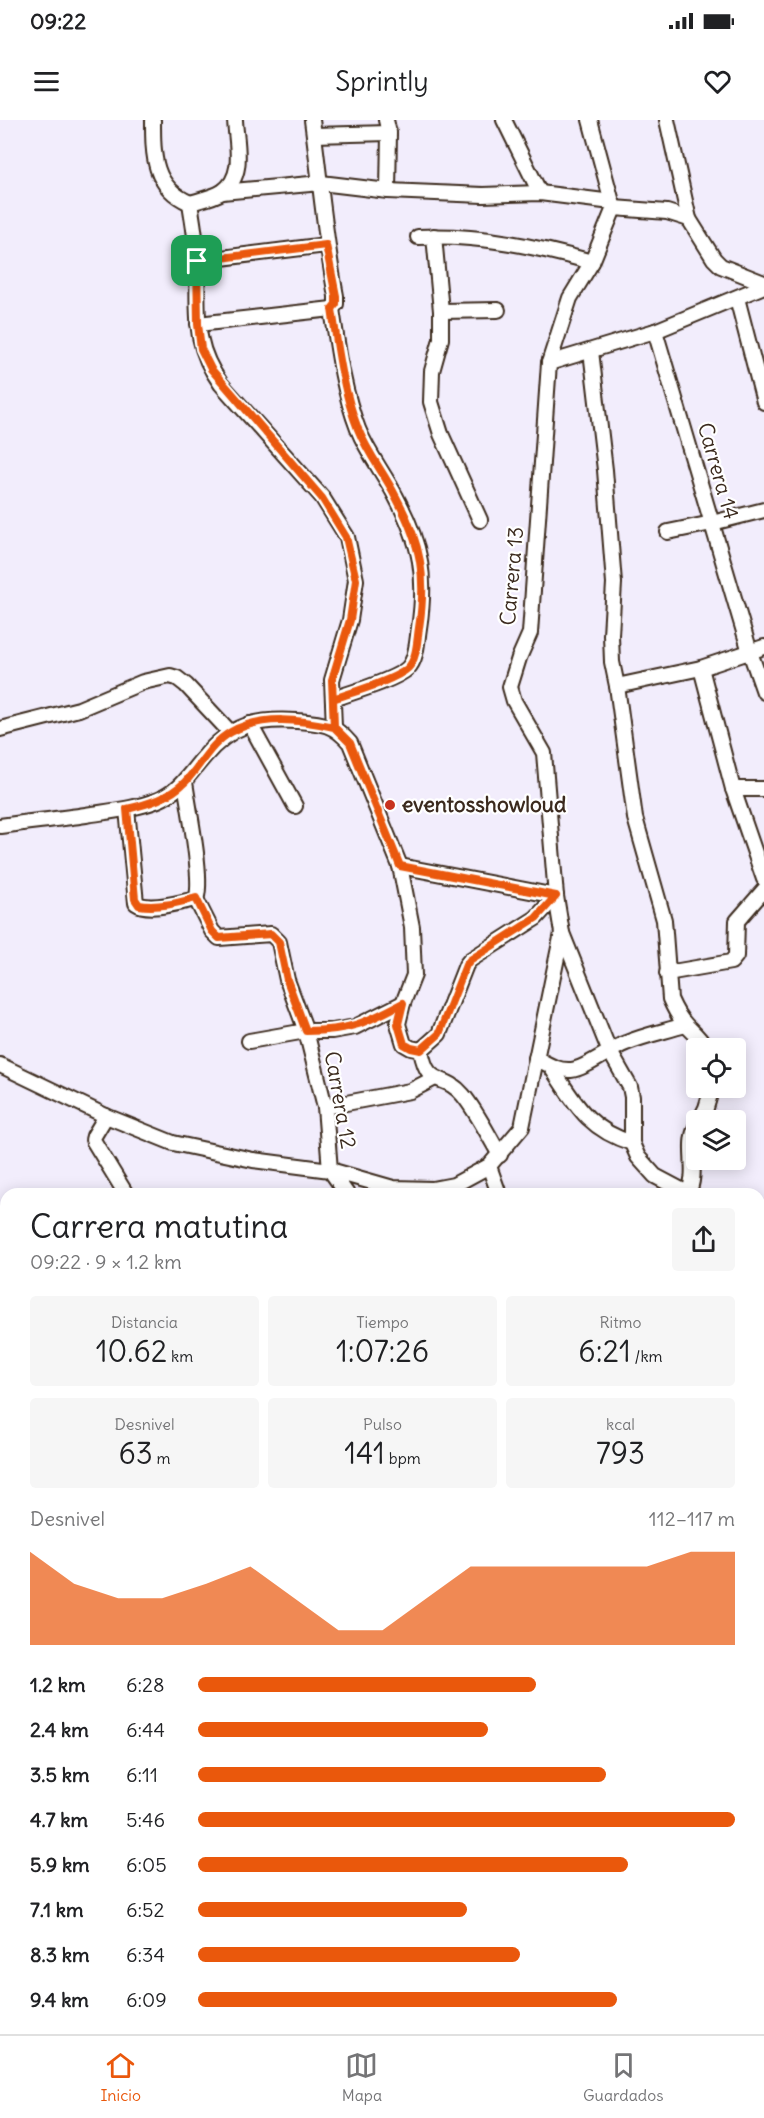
<!DOCTYPE html>
<html lang="es">
<head>
<meta charset="utf-8">
<style>
  body { margin:0; font-family:Delius,sans-serif; background:#f6f6f6; color:#202124; height:100vh; display:flex; flex-direction:column; font-size:22px; white-space:nowrap }
  * { box-sizing:border-box; margin:0 }
  p { font-size:20px; color:#757577 }
  .icon { flex:none; width:33px; height:33px; fill:none; stroke:currentColor; stroke-width:2; stroke-linecap:round; stroke-linejoin:round }
  .map { position:relative; flex:1; overflow:hidden }
  .panel { position:absolute; left:0px; top:1068px; width:765px; height:846px; display:flex; flex-direction:column; background:#fff; border-radius:18px 18px 0 0; box-shadow:0 3px 15px #0003 }
  .panel>* { flex:none }
  .fabs { position:absolute; left:686px; top:918px; display:grid; gap:12px }
  .fabs a { display:grid; place-items:center; width:60px; height:60px; border-radius:6px; background:#fff; box-shadow:0 3px 15px #0003; font-size:30px }
  .pin { position:absolute; display:grid; place-items:center; width:51px; height:51px; color:#fff; margin:-26px; border-radius:12px; box-shadow:0 3px 9px #0006 }
  .round { display:grid; place-items:center; flex:none; width:63px; height:63px; border-radius:6px; background:#f6f6f6 }
  .head { display:flex; align-items:center; justify-content:space-between; height:102px; padding:0 30px }
  h1 { font-size:33px; font-weight:600; line-height:45px }
  .figures { display:grid; grid-template-columns:repeat(3,1fr); gap:9px; height:102px; padding:6px 30px }
  .figures div { display:grid; align-content:center; border-radius:6px; background:#f6f6f6; text-align:center }
  .figures b { font-size:30px; font-weight:600 }
  .figures small { font-size:16px; font-weight:400 }
  .figures p { font-size:16px }
  .chart { height:168px; padding:12px 30px }
  .chart p { display:flex; justify-content:space-between }
  .chart svg { width:100%; height:108px; margin-top:6px; fill:#ea580c; opacity:.7 }
  ul { padding:0 30px; list-style:none; font-size:20px }
  li { display:grid; grid-template-columns:96px 72px 1fr; align-items:center; height:45px }
  li i { height:15px; border-radius:8px; background:#ea580c }
  .status { display:flex; justify-content:space-between; align-items:center; height:42px; padding:0 30px; background:#fff; direction:ltr }
  .status svg { height:16px; fill:currentColor }
  header { display:flex; justify-content:space-between; align-items:center; height:78px; padding:0 30px; background:#fff; font-size:27px; font-weight:600 }
  .tabs { display:flex; justify-content:space-around; align-items:center; height:84px; border-top:2px solid #e0e0e0; background:#fff; font-size:16px; color:#757577 }
  .tabs a { display:grid; justify-items:center; gap:3px }
  .tabs .current { color:#ea580c }
  .map>svg:first-child { display:block }
  .lines { fill:none; stroke-linecap:round; stroke-linejoin:round }
  .minor-casing { stroke:#3b2a1e; stroke-width:18 }
  .minor { stroke:#fff; stroke-width:14 }
  .route-casing { stroke:#fff; stroke-width:12 }
  .route { stroke:#ea580c; stroke-width:8 }
  .poi-dot { fill:#c8321e; stroke:#fff; stroke-width:2 }
  .labels { text-anchor:middle; stroke-width:4.5; stroke-linejoin:round; paint-order:stroke }
  .street-label { font-size:21px; fill:#3b2a1e; stroke:#fff }
  .poi-label { font-size:21px; font-weight:bold; fill:#3b2a1e; stroke:#fff; text-anchor:start }
</style>
</head>
<body>
<div class="status"><b>09:22</b><svg viewBox="0 0 49 12"><path d="M0 12V9h3v3zM5 12V6h3v6zM10 12V3h3v9zM15 12V0h3v12zM26 1h20v11H26zM47 4h2v5h-2z"/></svg></div>
<header><svg class="icon" aria-label="menu" viewBox="0 0 24 24"><path d="M4 6h16M4 12h16M4 18h16"/></svg>Sprintly<svg class="icon" aria-label="heart" viewBox="0 0 24 24"><path d="M12 20l-8-8c-3-5 5-10 8-4 3-6 11-1 8 4z"/></svg></header>
<div class="map">
<svg width="764" height="1914" viewBox="0 0 764 1914">
  <rect width="100%" height="100%" fill="#f2edfc"/>
  <filter id="ink" filterUnits="userSpaceOnUse"><feTurbulence type="fractalNoise" baseFrequency=".0167" numOctaves="2"/><feDisplacementMap in="SourceGraphic" scale="12" xChannelSelector="R" yChannelSelector="G"/><feConvolveMatrix kernelMatrix="1 2 1 2 8 2 1 2 1" color-interpolation-filters="sRGB"/></filter>
  <g filter="url(#ink)">
    <g class="lines">
      <g class="minor-casing">
        <g id="minor">
          <path d="M 153,0 C 153,36 153,67 190,83"/>
          <path d="M 235,0 C 236,23 246,56 222,72 C 214,77 200,80 190,83 C 193,103 197,123 197,143 C 199,192 191,222 221,264 L 322,377 L 347,417 L 356,460 L 350,500 L 332,560 L 334,607"/>
          <path d="M 312,0 C 320,59 325,118 336,176 L 336,184 L 332,189 C 338,229 343,270 358,309 C 368,334 384,353 396,377 C 421,424 427,456 419,508 C 417,520 417,539 408,548 C 396,560 350,573 333,579"/>
          <path d="M 386,0 L 389,13 L 388,71"/>
          <path d="M 504,0 L 540,73"/>
          <path d="M 590,0 L 612,82"/>
          <path d="M 667,0 L 689,99"/>
          <path d="M 314,15 L 389,13"/>
          <path d="M 222,72 L 321,63 L 388,71 L 483,75 L 540,73 L 612,82 L 614,88"/>
          <path d="M 614,88 L 592,142 L 570,178 L 549,243 L 530,513 L 519,538 L 510,567 L 514,581 L 544,633 L 556,776 L 562,813 L 609,930 L 630,967 L 632,977 L 632,1023 L 634,1028 L 638,1037 L 655,1056 L 689,1074"/>
          <path d="M 614,88 L 667,92 L 689,99 L 714,139 L 721,146 L 764,163"/>
          <path d="M 434,116 L 441,191 L 441,219 L 432,251 L 431,282 L 441,314 L 480,400"/>
          <path d="M 418,117 C 477,114 535,126 592,142"/>
          <path d="M 197,141 L 326,125"/>
          <path d="M 737,178 L 764,282"/>
          <path d="M 441,191 L 498,190"/>
          <path d="M 198,204 L 332,189"/>
          <path d="M 655,211 L 750,532 L 764,572"/>
          <path d="M 591,231 L 605,350 L 614,463 L 611,515 L 612,542 L 617,566 L 635,698 L 664,800 L 670,879 C 674,888 679,898 686,905 C 694,913 700,918 706,928"/>
          <path d="M 549,243 L 655,211 L 764,166"/>
          <path d="M 668,412 L 712,403 L 764,390"/>
          <path d="M 701,548 L 733,669 L 764,759"/>
          <path d="M 617,566 L 701,548 L 764,527"/>
          <path d="M 250,604 L 295,686"/>
          <path d="M 0,609 L 79,589 L 143,562 L 170,556 L 177,558 L 186,565 L 230,612"/>
          <path d="M 733,669 L 764,669"/>
          <path d="M 127,689 L 136,783 C 149,792 181,782 196,779 C 204,761 188,685 185,662"/>
          <path d="M 0,706 C 29,702 58,699 86,695 C 111,691 135,689 158,680 C 180,671 189,654 204,637 C 231,605 256,598 297,601 C 321,603 333,603 350,623 L 400,746 L 412,807 L 414,855 L 403,883 L 398,904 L 404,924 L 411,928 L 421,930 L 439,914 L 466,845 L 470,840 L 536,798 L 556,776"/>
          <path d="M 400,746 L 556,776"/>
          <path d="M 196,779 L 212,811 L 219,818 L 271,814 L 279,822 L 287,860 L 306,911 L 325,987 L 330,1050 L 347,1074"/>
          <path d="M 667,853 L 731,842 L 736,836 L 737,801 L 764,770"/>
          <path d="M 249,921 L 306,911 L 332,911 L 355,907 L 403,883"/>
          <path d="M 421,930 C 428,970 443,951 463,975 C 477,992 488,1015 500,1035"/>
          <path d="M 536,938 C 547,944 558,951 571,950 C 585,949 610,929 626,923 C 645,915 666,911 685,905"/>
          <path d="M 0,945 L 106,996 L 173,1023 L 253,1040 L 330,1050 L 393,1068 L 433,1069 L 454,1065 L 489,1046 L 522,1007 L 562,813"/>
          <path d="M 551,947 C 575,983 587,1009 632,1023"/>
          <path d="M 325,987 L 410,971 L 435,958"/>
          <path d="M 106,996 L 94,1016 L 93,1020 L 126,1074"/>
          <path d="M 700,1000 L 706,988 L 712,968"/>
          <path d="M 489,1046 L 499,1074"/>
          <path d="M 688,1073 C 699,1052 686,1027 696,1007"/>
          <path d="M 759,1166 L 764,1162"/>
          <path d="M 0,1183 L 6,1189"/>
          <path d="M 759,1282 L 764,1266"/>
          <path d="M 0,1320 L 6,1321"/>
          <path d="M 0,1446 L 6,1444"/>
          <path d="M 0,1644 L 6,1644"/>
          <path d="M 0,1731 L 6,1738"/>
          <path d="M 0,1810 L 6,1758"/>
          <path d="M 277,1908 L 292,1914"/>
          <path d="M 76,1914 L 77,1908"/>
          <path d="M 625,1914 L 628,1908"/>
        </g>
      </g>
      <use href="#minor" class="minor"/>
    </g>
  </g>
  <g class="lines" filter="url(#ink)">
    <g class="route-casing">
      <path id="route" d="M 197,141 L 198,204 L 201,229 L 211,249 L 322,378 L 346,417 L 356,460 L 350,500 L 332,560 L 334,607 C 301,600 263,594 231,612 C 211,623 200,646 185,662 C 169,678 148,684 127,689 L 135,779 L 139,785 C 158,788 178,783 196,778 L 212,811 L 219,818 L 271,814 L 279,822 L 287,860 L 306,911 C 350,911 365,903 403,883 L 398,904 L 404,924 L 411,928 L 421,930 L 439,914 L 466,845 L 470,840 L 536,798 L 556,776 L 400,746 L 350,623 L 334,607 L 333,579 C 350,573 396,560 408,548 C 417,539 417,520 419,508 C 427,456 421,424 396,377 C 384,353 368,334 358,309 C 343,271 338,229 332,189 L 336,184 L 336,176 L 326,125 L 197,141"/>
    </g>
    <use href="#route" class="route"/>
  </g>
  <circle class="poi-dot" cx="390" cy="685" r="6"/>
  <g class="labels">
    <g class="street-label">
      <text transform="translate(718 351) rotate(74)" y="7">Carrera 14</text>
      <text transform="translate(512 456) rotate(-85)" y="7">Carrera 13</text>
      <text transform="translate(340 980) rotate(80)" y="7">Carrera 12</text>
    </g>
    <g class="poi-label">
      <text x="402" y="692">eventosshowloud</text>
    </g>
  </g>
</svg>
<div class="fabs">
<a><svg class="icon" aria-label="locate" viewBox="0 0 24 24"><circle cx="12" cy="12" r="6"/><path d="M12 2v4M12 18v4M2 12h4M18 12h4"/></svg></a>
<a><svg class="icon" aria-label="layers" viewBox="0 0 24 24"><path d="M12 4l9 5-9 5-9-5zM3 14l9 5 9-5"/></svg></a>
</div>
<div class="pin" style="left:197px;top:141px;background:#1e9e55"><svg class="icon" aria-label="arrive" viewBox="0 0 24 24"><path d="M6 21V4h12l-3 4 3 4H6"/></svg></div>
<section class="panel">
<div class="head"><div><h1>Carrera matutina</h1><p>09:22 · 9 × 1.2 km</p></div><a class="round"><svg class="icon" aria-label="share" viewBox="0 0 24 24"><path d="M12 15V3M7 8l5-5 5 5M5 13v7h14v-7"/></svg></a></div>
<div class="figures">
<div><p>Distancia</p><b>10.62<small> km</small></b></div>
<div><p>Tiempo</p><b>1:07:26</b></div>
<div><p>Ritmo</p><b>6:21<small> /km</small></b></div>
</div>
<div class="figures">
<div><p>Desnivel</p><b>63<small> m</small></b></div>
<div><p>Pulso</p><b>141<small> bpm</small></b></div>
<div><p>kcal</p><b>793</b></div>
</div>
<div class="chart"><p><span>Desnivel</span>112–117 m</p>
<svg viewBox="0 0 160 44" preserveAspectRatio="none"><path d="M0 44V6L10 19L20 25L30 25L40 19L50 12L60 25L70 38L80 38L90 25L100 12L110 12L120 12L130 12L140 12L150 6L160 6V44z"/></svg>
</div>
<ul>
<li><b>1.2 km</b>6:28<i style="width:63%"></i></li>
<li><b>2.4 km</b>6:44<i style="width:54%"></i></li>
<li><b>3.5 km</b>6:11<i style="width:76%"></i></li>
<li><b>4.7 km</b>5:46<i style="width:100%"></i></li>
<li><b>5.9 km</b>6:05<i style="width:80%"></i></li>
<li><b>7.1 km</b>6:52<i style="width:50%"></i></li>
<li><b>8.3 km</b>6:34<i style="width:60%"></i></li>
<li><b>9.4 km</b>6:09<i style="width:78%"></i></li>
</ul>
</section>
</div>
<nav class="tabs">
<a class="current"><svg class="icon" aria-label="home" viewBox="0 0 24 24"><path d="M3 11l9-7 9 7M6 9v11h12V9"/></svg>Inicio</a>
<a><svg class="icon" aria-label="map" viewBox="0 0 24 24"><path d="M3 6l6-2 6 2 6-2v14l-6 2-6-2-6 2zM9 4v14M15 6v14"/></svg>Mapa</a>
<a><svg class="icon" aria-label="saved" viewBox="0 0 24 24"><path d="M7 4h10v16l-5-4-5 4z"/></svg>Guardados</a>
</nav>
</body>
</html>
